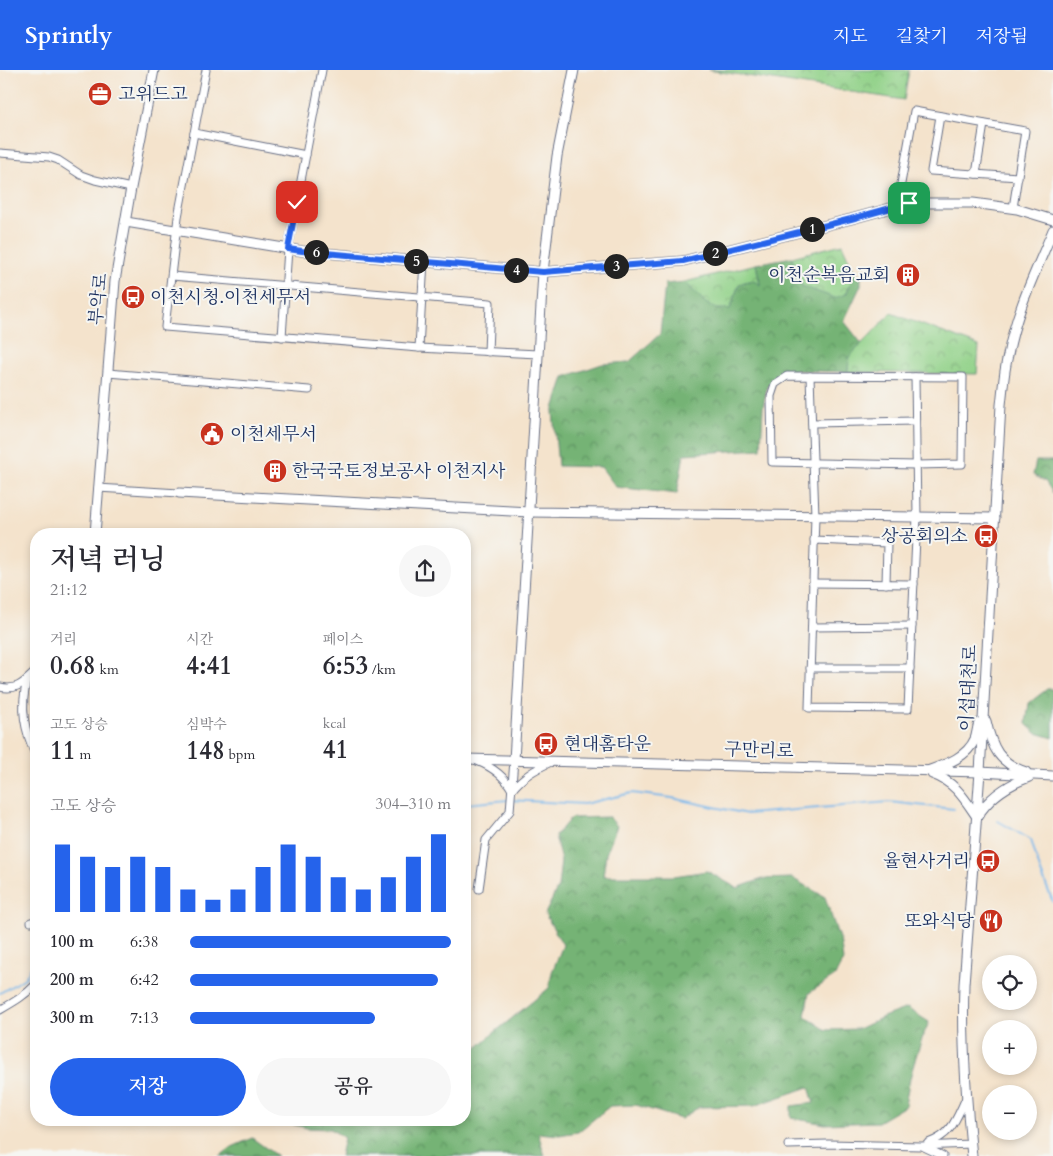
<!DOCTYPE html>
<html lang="ko">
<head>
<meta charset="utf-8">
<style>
  body { margin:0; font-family:Cardo,"Noto Serif KR",serif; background:#f7f7f7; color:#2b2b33; height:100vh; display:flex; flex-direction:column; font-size:19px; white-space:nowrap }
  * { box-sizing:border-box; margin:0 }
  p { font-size:16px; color:#7c7c81 }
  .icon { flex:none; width:28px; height:28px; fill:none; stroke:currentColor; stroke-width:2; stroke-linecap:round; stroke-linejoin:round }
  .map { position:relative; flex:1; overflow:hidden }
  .sheet { position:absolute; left:30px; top:458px; width:441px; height:598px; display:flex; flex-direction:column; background:#fff; border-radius:20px; box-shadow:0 2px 8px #0003 }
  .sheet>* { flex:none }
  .controls { position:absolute; left:982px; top:885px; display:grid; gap:10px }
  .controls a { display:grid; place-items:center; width:55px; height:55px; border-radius:50%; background:#fff; box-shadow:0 2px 8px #0003; font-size:25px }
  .pin { position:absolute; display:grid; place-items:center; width:42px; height:42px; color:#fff; margin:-21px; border-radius:10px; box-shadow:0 2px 8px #0006 }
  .km { position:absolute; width:25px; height:25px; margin:-12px; border-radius:50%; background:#222; color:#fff; font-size:14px; line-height:25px; text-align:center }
  .round { display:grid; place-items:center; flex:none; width:52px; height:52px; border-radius:26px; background:#f7f7f7 }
  .overview { display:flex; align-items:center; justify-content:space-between; height:85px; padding:0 20px }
  h1 { font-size:28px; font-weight:600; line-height:38px }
  .stats { display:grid; grid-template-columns:repeat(3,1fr); gap:8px; height:85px; padding:5px 20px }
  .stats div { display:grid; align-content:center }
  .stats b { font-size:25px; font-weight:600 }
  .stats small { font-size:14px; font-weight:400 }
  .stats p { font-size:14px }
  .chart { height:140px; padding:10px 20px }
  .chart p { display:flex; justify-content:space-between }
  .chart svg { width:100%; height:90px; margin-top:5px; stroke:#2563eb; stroke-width:6 }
  .button { display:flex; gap:10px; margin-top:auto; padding:10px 20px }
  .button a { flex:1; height:58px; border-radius:30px; background:#2563eb; color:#fff; font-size:20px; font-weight:600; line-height:58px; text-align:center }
  .button a+a { background:#f7f7f7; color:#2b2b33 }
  ul { padding:0 20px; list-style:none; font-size:16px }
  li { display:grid; grid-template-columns:80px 60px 1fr; align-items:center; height:38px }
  li i { height:12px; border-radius:6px; background:#2563eb }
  header { display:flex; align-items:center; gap:30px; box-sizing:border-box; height:70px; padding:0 25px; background:#2563eb; color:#fff }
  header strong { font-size:24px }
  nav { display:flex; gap:28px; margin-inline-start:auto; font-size:18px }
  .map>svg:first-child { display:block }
  .forest { fill:url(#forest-crowns); stroke:#487169 }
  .park { fill:url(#park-crowns); stroke:#568073 }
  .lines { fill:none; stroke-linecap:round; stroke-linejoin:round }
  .stream { stroke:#74b5e9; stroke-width:2 }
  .minor-casing { stroke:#676e84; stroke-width:9 }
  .tertiary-casing { stroke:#676e84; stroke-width:11 }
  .minor { stroke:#fff; stroke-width:7 }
  .tertiary { stroke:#fff; stroke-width:9 }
  .route-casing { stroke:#fff; stroke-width:10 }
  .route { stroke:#2563eb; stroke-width:6 }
  .labels { text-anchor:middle; stroke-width:4; stroke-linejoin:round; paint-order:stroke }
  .poi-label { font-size:18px; fill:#1b2f5e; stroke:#f6f6f2; text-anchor:start }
  .street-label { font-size:18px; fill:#1b2f5e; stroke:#f6f6f2 }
</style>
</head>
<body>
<header>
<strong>Sprintly</strong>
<nav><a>지도</a><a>길찾기</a><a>저장됨</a></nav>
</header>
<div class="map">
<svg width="1053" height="1086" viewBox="0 0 1053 1086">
  <defs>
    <pattern id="forest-crowns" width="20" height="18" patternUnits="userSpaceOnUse" patternTransform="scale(1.25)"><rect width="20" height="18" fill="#74b374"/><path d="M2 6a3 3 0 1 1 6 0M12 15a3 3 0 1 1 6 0" fill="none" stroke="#5e9262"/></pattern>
    <pattern id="park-crowns" width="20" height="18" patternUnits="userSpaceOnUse" patternTransform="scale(1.25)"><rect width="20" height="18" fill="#91d188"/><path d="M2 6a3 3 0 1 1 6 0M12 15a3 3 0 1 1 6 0" fill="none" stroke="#76aa72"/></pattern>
  </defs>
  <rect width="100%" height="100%" fill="#f6f6f2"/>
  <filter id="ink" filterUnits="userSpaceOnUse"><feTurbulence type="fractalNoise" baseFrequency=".02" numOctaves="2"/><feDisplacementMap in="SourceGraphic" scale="10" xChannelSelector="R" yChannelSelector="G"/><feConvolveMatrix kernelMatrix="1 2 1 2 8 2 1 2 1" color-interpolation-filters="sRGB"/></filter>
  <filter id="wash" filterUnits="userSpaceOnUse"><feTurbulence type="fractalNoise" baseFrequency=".0096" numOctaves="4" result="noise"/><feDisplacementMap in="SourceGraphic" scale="20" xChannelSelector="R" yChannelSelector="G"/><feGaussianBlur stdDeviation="1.12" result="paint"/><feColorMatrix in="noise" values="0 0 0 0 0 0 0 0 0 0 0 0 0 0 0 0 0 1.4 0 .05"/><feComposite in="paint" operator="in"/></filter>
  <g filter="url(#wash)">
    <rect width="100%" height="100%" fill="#f4e3cc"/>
    <g class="forest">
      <path d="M 792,187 L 802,216 L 846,224 L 855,203 L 861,206 L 861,215 L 844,251 L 862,274 L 849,287 L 848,302 L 789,300 L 767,316 L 763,338 L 761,379 L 684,384 L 677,424 L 616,417 L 601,397 L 558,396 L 553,342 L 564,307 L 602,294 L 629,292 L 660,264 L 665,214 L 685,212 L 707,234 L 730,239 L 739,214 C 748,211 752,209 760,214 L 756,194 Z"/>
      <path d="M 1036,391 L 1053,391 L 1053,423 L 1045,411 L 1033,405 Z"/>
      <path d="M 1047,619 L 1053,619 L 1053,668 L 1036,663 L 1026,654 L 1029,633 Z"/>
      <path d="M 609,747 L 617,756 L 606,784 L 603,806 L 674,806 L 707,801 L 737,818 L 762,809 L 792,808 L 825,827 L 841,874 L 843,891 L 835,906 L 809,923 L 805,946 L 826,960 L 858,959 L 883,947 L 907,938 L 929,952 C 917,979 909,1007 905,1036 L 878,1052 L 825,1054 L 791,1048 L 791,1036 L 814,1033 L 809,1017 L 754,1036 L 699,1037 L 681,1049 L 636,1035 L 610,1036 L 578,1062 L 559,1065 L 538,1063 L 545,1086 L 340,1086 L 344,1068 L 331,1059 L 307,1058 L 280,1051 L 280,1049 L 465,1049 L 465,988 L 495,962 L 549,918 L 552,902 L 563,875 L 545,844 L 558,817 L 561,791 L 555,766 L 571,748 Z"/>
      <path d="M 252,1068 L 277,1086 L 220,1086 L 232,1077 Z"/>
    </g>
    <g class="park">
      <path d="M 708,0 L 909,0 L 904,30 Z"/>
      <path d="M 842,174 L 855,203 L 846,224 L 835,228 L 802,216 L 792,187 Z"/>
      <path d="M 756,194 L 760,215 C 752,208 748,211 739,214 L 730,239 L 717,239 L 707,234 L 685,212 Z"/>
      <path d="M 891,243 L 979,276 L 977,304 L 848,302 L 849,287 Z"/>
    </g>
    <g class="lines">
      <g class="stream">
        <path d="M 465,734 L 508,730 L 584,734 L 632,723 L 672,728 L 747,744 L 889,732 L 954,739"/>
        <path d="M 998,751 L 1031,770 L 1040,800 L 1053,832"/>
        <path d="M 0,923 L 25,908 L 32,895 L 36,882"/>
      </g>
    </g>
  </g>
  <g filter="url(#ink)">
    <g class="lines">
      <g class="minor-casing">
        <g id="minor">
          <path d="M 206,0 L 178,147 L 165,257 L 419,278 L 538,284"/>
          <path d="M 940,46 L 931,101 L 1018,107"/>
          <path d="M 194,63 L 306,85"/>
          <path d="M 0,83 L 49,87 L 58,90 L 81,105 L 95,110 L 131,118"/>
          <path d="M 976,104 L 984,54"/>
          <path d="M 897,136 L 914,41 L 1025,61 L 1013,138"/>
          <path d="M 172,206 L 490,233 L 488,282"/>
          <path d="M 282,267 L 288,179 L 322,0"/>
          <path d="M 419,278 L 424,191"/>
          <path d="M 108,303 L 309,320"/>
          <path d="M 787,306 L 963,307 L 962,394 L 916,395 L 772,392 L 771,326 L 775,314 Z"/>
          <path d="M 810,306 L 815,446 L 809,638 L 908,639 L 917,447 L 915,307"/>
          <path d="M 812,353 L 915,351"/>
          <path d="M 98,418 L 179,423"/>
          <path d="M 814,470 L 887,473 L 886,514"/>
          <path d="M 813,513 L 914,514"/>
          <path d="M 812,557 L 912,556"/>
          <path d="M 810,598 L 910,598"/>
          <path d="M 27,610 C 20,638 24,660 36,686"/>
          <path d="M 0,617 C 18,621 24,612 36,601"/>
          <path d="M 477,691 C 492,697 504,705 512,720"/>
          <path d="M 512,720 C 523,706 536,699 551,692"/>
          <path d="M 479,819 L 486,770 L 510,741 L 514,690"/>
          <path d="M 31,852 L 36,851"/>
          <path d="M 0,940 C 14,932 26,925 36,914"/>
          <path d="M 928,1073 C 952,1065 956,1049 966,1028"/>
          <path d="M 788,1075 L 828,1074 L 921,1076 L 971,1074"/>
          <path d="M 924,1077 L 943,1086"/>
        </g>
      </g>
      <g class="tertiary-casing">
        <g id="tertiary">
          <path d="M 126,152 L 302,181 L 543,202 L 683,191 L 851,149 L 909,133 L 973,133 L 1017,139 L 1053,150"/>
          <path d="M 179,423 L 529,442 L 995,448"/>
          <path d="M 95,464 L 115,211 L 131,118 L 154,0"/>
          <path d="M 986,651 C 992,678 999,693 1026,702"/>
          <path d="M 465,689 L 980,702 L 1053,706"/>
          <path d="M 514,690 L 543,202 L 557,86 L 574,0"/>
          <path d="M 930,700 C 947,694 967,687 975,669 C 977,664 977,658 979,653"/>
          <path d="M 932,704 C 955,712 964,728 977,747 C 989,727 1007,715 1029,707"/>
          <path d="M 972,1086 C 966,1029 962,972 964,914 L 980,702 L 1001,335 C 1003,318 1004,301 1008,285 C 1016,241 1036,201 1053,160"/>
        </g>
      </g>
      <use href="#minor" class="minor"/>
      <use href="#tertiary" class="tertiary"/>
    </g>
  </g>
  <g class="lines" filter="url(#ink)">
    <g class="route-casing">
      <path id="route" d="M 297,132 L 288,179 L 302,181 L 543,202 L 683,191 L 851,149 L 909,133"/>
    </g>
    <use href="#route" class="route"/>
  </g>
  <defs>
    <g id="office-disc" transform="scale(1.25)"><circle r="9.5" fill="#c8321e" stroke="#f6f6f2"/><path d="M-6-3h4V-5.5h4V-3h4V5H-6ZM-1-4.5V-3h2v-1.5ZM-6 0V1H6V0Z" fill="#fff"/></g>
    <g id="building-disc" transform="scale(1.25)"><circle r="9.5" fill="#c8321e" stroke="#f6f6f2"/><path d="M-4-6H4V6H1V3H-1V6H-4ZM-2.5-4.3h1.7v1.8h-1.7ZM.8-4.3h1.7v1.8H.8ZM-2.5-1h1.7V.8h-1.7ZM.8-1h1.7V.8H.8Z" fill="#fff"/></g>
    <g id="bus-disc" transform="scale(1.25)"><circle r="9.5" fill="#c8321e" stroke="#f6f6f2"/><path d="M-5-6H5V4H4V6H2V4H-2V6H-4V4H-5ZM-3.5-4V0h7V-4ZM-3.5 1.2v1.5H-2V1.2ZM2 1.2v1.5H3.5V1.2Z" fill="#fff"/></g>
    <g id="civic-disc" transform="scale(1.25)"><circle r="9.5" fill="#c8321e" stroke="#f6f6f2"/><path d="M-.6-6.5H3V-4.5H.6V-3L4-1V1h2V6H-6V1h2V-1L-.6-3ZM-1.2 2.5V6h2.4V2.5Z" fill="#fff"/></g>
    <g id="restaurant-disc" transform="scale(1.25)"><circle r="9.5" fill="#c8321e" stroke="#f6f6f2"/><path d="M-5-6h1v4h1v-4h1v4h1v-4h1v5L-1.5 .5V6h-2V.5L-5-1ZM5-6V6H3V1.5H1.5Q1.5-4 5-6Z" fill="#fff"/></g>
  </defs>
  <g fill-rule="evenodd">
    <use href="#office-disc" x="100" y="24"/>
    <use href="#building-disc" x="908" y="205"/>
    <use href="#bus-disc" x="133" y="227"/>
    <use href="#civic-disc" x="212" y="364"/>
    <use href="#building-disc" x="275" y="401"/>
    <use href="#bus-disc" x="986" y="466"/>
    <use href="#bus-disc" x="546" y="674"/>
    <use href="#bus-disc" x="988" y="791"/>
    <use href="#restaurant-disc" x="991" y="851"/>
  </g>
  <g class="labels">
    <g class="poi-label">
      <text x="118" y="30">고위드고</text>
      <text x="890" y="211" text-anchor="end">이천순복음교회</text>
      <text x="150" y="233">이천시청.이천세무서</text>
      <text x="230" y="370">이천세무서</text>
      <text x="292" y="407">한국국토정보공사 이천지사</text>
      <text x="968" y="472" text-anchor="end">상공회의소</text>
      <text x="564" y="680">현대홈타운</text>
      <text x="970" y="797" text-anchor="end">율현사거리</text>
      <text x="974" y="857" text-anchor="end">또와식당</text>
    </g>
    <g class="street-label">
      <text transform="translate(98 229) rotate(-84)" y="6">부악로</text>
      <text transform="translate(968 618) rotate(-87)" y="6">이섭대천로</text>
      <text transform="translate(759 680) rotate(2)" y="6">구만리로</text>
    </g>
  </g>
</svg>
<div class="controls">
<a><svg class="icon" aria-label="locate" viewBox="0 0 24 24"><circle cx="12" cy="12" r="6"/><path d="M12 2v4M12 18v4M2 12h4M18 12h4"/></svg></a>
<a>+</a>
<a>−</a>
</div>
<div class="pin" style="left:909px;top:133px;background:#1e9e55"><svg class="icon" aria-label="arrive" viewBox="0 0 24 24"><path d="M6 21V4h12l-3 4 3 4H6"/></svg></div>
<div class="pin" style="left:297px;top:132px;background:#d93025"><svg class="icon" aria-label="check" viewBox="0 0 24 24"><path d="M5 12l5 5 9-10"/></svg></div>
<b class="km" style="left:812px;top:159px">1</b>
<b class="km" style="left:715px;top:183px">2</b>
<b class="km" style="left:616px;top:196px">3</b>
<b class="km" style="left:516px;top:200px">4</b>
<b class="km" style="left:416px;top:191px">5</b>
<b class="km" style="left:316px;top:182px">6</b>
<section class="sheet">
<div class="overview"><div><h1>저녁 러닝</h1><p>21:12</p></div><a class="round"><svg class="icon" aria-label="share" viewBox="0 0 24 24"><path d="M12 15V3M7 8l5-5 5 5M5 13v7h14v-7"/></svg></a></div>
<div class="stats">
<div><p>거리</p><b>0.68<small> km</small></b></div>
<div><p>시간</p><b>4:41</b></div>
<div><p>페이스</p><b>6:53<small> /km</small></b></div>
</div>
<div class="stats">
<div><p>고도 상승</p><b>11<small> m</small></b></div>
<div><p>심박수</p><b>148<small> bpm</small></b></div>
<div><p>kcal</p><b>41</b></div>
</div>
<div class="chart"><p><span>고도 상승</span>304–310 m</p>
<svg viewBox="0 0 160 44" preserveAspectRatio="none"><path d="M5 44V11M15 44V17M25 44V22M35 44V17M45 44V22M55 44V33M65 44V38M75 44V33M85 44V22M95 44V11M105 44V17M115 44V27M125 44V33M135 44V27M145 44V17M155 44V6"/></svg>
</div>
<ul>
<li><b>100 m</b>6:38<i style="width:100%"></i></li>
<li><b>200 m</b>6:42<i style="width:95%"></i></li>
<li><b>300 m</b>7:13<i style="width:71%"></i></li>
</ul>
<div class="button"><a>저장</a><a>공유</a></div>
</section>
</div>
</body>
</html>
